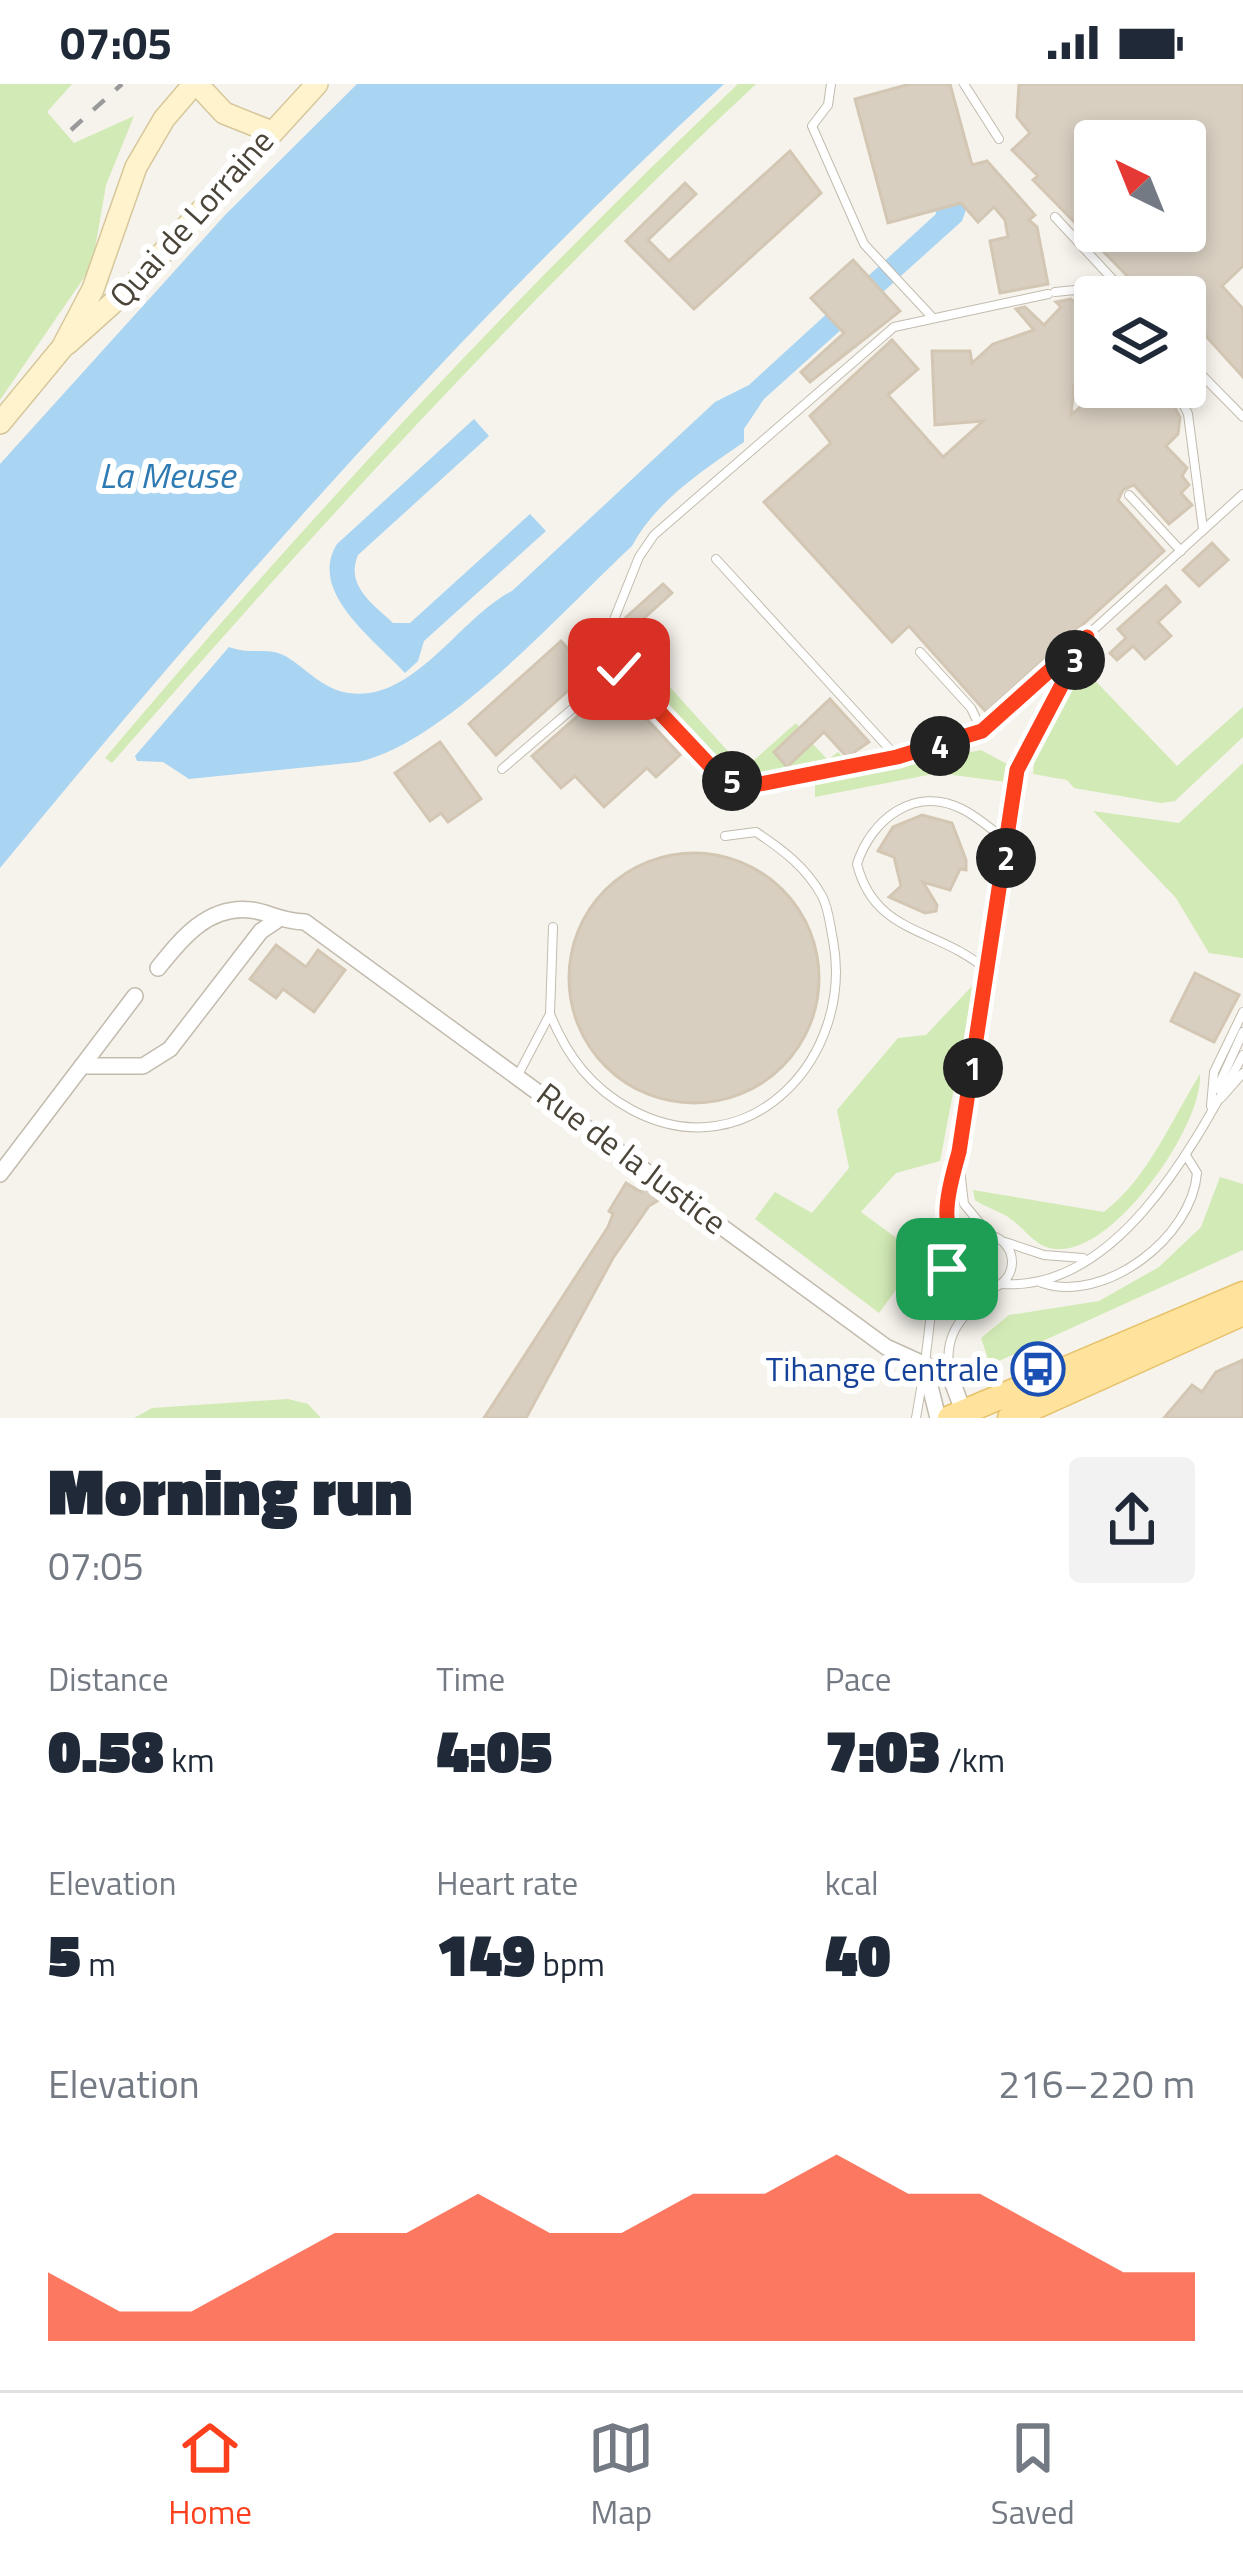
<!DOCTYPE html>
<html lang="en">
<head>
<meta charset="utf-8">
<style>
  body { margin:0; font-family:"Titillium Web",sans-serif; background:#f2f2f3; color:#1f2937; height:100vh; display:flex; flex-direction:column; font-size:45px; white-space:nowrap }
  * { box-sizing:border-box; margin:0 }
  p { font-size:39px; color:#747a83 }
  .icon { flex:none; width:66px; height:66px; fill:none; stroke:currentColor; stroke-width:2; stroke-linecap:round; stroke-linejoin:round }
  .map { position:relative; height:1334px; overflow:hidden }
  .drawer { display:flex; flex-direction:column; background:#fff; flex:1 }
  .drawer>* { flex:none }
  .needle { width:78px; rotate:317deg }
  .buttons { position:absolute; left:1074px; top:36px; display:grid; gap:24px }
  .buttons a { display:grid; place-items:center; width:132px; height:132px; border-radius:12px; background:#fff; box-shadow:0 6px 18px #0003; font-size:60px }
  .pin { position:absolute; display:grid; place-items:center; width:102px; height:102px; color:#fff; margin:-51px; border-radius:24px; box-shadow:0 6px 18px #0006 }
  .km { position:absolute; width:60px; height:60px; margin:-30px; border-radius:50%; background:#222; color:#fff; font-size:33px; line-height:60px; text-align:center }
  .round { display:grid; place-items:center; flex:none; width:126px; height:126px; border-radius:12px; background:#f2f2f3 }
  .overview { display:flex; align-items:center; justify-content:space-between; height:204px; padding:0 48px }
  h1 { font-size:66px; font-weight:800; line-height:90px }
  .figures { display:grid; grid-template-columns:repeat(3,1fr); gap:18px; height:204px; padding:12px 48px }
  .figures div { display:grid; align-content:center }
  .figures b { font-size:60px; font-weight:800 }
  .figures small { font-size:33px; font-weight:400 }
  .figures p { font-size:33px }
  .chart { height:336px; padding:24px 48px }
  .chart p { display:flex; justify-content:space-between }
  .chart svg { width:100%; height:216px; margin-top:12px; fill:#fc3f1d; opacity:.7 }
  .status { display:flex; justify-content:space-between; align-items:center; height:84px; padding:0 60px; background:#fff; direction:ltr }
  .status svg { height:33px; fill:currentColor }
  .tabs { display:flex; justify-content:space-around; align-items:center; height:168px; border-top:3px solid #e0e1e3; background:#fff; font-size:33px; color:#747a83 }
  .tabs a { display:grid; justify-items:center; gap:6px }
  .tabs .selected { color:#fc3f1d }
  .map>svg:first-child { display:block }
  .green { fill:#d2eab5 }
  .water { fill:#a9d4f2 }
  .building { fill:#d8cfc1; stroke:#d3c7b4; stroke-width:3; fill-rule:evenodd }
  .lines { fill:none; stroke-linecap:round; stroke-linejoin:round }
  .lane-casing { stroke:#c2bbae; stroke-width:10 }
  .street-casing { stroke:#c2bbae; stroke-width:18 }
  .secondary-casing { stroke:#d6c79b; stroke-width:24 }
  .primary-casing { stroke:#e6c16a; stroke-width:27 }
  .lane { stroke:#fff; stroke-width:8 }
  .street { stroke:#fff; stroke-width:15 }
  .secondary { stroke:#fff3cd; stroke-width:21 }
  .primary { stroke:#ffe39c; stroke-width:24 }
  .rail { stroke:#9a9a9a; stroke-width:4.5; stroke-dasharray:15 15; stroke-linecap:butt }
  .route-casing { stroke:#fff; stroke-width:24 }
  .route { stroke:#fc3f1d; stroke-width:15 }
  .labels { text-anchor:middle; stroke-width:12; stroke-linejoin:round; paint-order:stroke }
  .street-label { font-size:33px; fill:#4b4439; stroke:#fff }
  .transit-label { font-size:33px; fill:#164399; stroke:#fff; text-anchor:end }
  .water-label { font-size:36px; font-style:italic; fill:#2e7ab2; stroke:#fff }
</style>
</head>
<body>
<div class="status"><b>07:05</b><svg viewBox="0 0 49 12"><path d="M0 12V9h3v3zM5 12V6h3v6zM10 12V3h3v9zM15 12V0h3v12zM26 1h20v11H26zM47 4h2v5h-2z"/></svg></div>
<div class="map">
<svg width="1243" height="1334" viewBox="0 0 1243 1334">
  <rect width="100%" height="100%" fill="#f6f3ec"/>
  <g class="green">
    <path d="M 0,0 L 72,0 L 47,28 L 74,59 L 134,32 L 106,101 L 92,182 L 0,316 Z"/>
    <path d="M 738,0 L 756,0 C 528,213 314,447 112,679 L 105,674 C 304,438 514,213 738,0 Z"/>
    <path d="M 620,548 L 744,685 L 796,639 L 800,644 L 774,668 L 787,682 L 812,659 L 828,676 L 838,668 L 847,677 L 761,693 L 718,684 L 623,580 L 617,558 Z"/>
    <path d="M 1082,583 L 1177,682 L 1243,623 L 1243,653 L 1175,717 L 1161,719 L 1074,704 L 1067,696 L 1033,690 L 1034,677 Z"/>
    <path d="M 981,666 L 1007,680 L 1006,698 L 938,689 L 815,713 L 815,700 Z"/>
    <path d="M 1243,679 L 1243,874 L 1209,869 L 1176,814 L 1093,727 L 1179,739 Z"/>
    <path d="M 974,900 L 940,1077 L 896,1089 L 861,1128 L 921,1172 L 879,1229 L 755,1135 L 775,1108 L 812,1129 L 849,1084 L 837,1026 L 898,954 L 926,951 Z"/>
    <path d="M 1200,990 C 1203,1041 1118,1163 1062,1165 C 1036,1167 1027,1145 1008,1133 C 997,1126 985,1123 975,1116 L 973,1106 L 1104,1128 C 1148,1094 1171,1037 1200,990 Z"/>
    <path d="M 1220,1093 L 1243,1100 L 1243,1166 L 990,1281 L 981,1254 L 1009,1231 L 1099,1217 L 1159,1183 L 1201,1143 Z"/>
    <path d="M 288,1315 L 308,1320 L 321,1334 L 134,1334 L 152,1324 Z"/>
  </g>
  <g class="water">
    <path d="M 357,0 L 724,0 C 463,241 225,510 0,784 L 0,380 L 226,130 Z"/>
    <path d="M 913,0 L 967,123 L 962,137 L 764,315 L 744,345 L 744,358 C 702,387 656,417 632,462 C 564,525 446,659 358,678 L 189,695 L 163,678 L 137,677 L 135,672 L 229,563 C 248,570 259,565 274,568 C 297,572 316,604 348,609 C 414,619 459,534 512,507 L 715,318 L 749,301 L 936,130 Z"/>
    <path d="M 474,335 L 489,352 L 358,471 C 345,502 373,520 393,539 L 410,539 L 530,430 L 546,447 L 424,557 L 418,577 L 405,589 C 375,556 307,508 337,460 Z"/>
  </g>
  <g class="building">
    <path d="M 910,0 L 950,0 L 972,81 L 987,77 L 1035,131 L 1029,136 L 1037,143 L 1048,200 L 1000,209 L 990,157 L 1008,153 L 1005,136 L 994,123 L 978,138 L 961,119 L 888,139 L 855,15 Z"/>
    <path d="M 1019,0 L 1243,0 L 1243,182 L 1222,202 L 1243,225 L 1243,293 L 1185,229 L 1185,213 L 1148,213 L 1033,96 L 1038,92 L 1012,66 L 1030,49 L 1017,33 ZM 1095,57 L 1185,57 L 1185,147 L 1095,147 Z"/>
    <path d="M 790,67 L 821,109 L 694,225 L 626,157 L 685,99 L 696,110 L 648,156 L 669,177 Z"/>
    <path d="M 853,176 L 900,227 L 810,298 L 801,288 L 844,249 L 811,214 Z"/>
    <path d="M 1071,215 L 1095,238 L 1095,282 L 1074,301 L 1071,331 L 1104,303 L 1163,303 L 1180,333 L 1178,350 L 1166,362 L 1187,384 L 1182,392 L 1189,401 L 1181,409 L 1192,421 L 1169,440 L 1134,401 L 1123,406 L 1118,416 L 1164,467 L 986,628 L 909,542 L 892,558 L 764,418 L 831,359 L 810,332 L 892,256 L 918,285 L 888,311 L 943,373 L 983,337 L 935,341 L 932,267 L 970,267 L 972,279 L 993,260 L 1034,246 L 1016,225 L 1025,223 L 1044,241 L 1061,223 L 1056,218 Z"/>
    <path d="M 1212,459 L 1228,476 L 1199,502 L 1183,486 Z"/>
    <path d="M 663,500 L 672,509 L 632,545 L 623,536 Z"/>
    <path d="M 1166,502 L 1180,518 L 1158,538 L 1171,552 L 1145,575 L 1133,562 L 1117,576 L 1110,569 L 1126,554 L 1118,545 Z"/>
    <path d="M 561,557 L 589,588 L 496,671 L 469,640 Z"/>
    <path d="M 614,600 L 680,671 L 656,693 L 647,684 L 604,723 L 575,692 L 561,704 L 532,672 Z"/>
    <path d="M 830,615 L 869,658 L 847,673 L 824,648 L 787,683 L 774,668 Z"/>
    <path d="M 440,658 L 481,715 L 448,738 L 441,729 L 430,737 L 395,689 Z"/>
    <path d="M 922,731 L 952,739 L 966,776 L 966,786 L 960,785 L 950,806 L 923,798 L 937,821 L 936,827 L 925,829 L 889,813 L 901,802 L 894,773 L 878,767 L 893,743 Z"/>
    <circle cx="694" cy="894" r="125"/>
    <path d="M 276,861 L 306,883 L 318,866 L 345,886 L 314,928 L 283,905 L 276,914 L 250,895 Z"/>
    <path d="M 1195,889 L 1239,911 L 1214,958 L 1171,937 Z"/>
    <path d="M 626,1099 L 641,1108 L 645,1102 L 662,1114 L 649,1122 L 613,1174 L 526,1334 L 484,1334 L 608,1143 L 613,1130 L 609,1127 Z"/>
    <path d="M 1243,1276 L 1243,1334 L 1164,1334 L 1192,1301 L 1202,1308 L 1216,1288 Z"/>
  </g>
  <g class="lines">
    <g class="lane-casing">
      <g id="lane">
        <path d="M 831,0 L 828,21 L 812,42 L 864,160 L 932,233"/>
        <path d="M 964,0 L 999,55"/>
        <path d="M 1055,133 L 1129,213"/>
        <path d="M 1055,208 L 1075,206 L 1095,226"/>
        <path d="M 1048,210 L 894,243 L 654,451 L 639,473 L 605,558 L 612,578 L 716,688 L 740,699 L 755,701 L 957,657 L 982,647 L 1243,410"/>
        <path d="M 1185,274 L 1243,333"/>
        <path d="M 1175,303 L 1188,330 L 1203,445"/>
        <path d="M 1129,411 L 1181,467"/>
        <path d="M 716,475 L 896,672"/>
        <path d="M 920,568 L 971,624 L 982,647"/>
        <path d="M 502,685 L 619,585"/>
        <path d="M 988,887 C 938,843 875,852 857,780 C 871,736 914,701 962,725 C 978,733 994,747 1009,759"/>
        <path d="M 550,930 C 567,972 591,1004 632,1026 C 749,1088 855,973 833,856 C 830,842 829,825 822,812 C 806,783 783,766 756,748 L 725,752"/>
        <path d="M 519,989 L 550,930 L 553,843"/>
        <path d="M 1217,1005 L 1243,948"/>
        <path d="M 1221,1014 L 1243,989"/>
        <path d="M 1211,1022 L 1214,988 L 1243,928"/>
        <path d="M 959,1077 L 964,1120 L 988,1149"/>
        <circle cx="985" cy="1178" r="27"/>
        <path d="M 1005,1158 L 1044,1171 L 1083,1174"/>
        <path d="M 959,1171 C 938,1139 949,1103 959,1068 L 1017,686 L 1084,559"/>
        <path d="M 1042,1199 C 1105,1220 1192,1153 1197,1089 L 1187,1073"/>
        <path d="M 1002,1200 C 1119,1208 1196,1057 1243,971"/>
        <path d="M 925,1279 L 934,1204 L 957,1177"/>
        <path d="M 950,1291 C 942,1248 963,1232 993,1204"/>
        <path d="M 916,1334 L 923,1293"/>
      </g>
    </g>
    <g class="street-casing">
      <g id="street">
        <path d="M 158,884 C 181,855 208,821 251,826 C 268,828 280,837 305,838 L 886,1263 L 950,1292 L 964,1329"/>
        <path d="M 82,982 L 135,912"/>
        <path d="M 0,1090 L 82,982 L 143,982 L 170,965 L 261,847 L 276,837"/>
        <path d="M 925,1282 L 938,1334"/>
      </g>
    </g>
    <g class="secondary-casing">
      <g id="secondary">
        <path d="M 197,0 L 224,29 L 269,47"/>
        <path d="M 67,260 L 135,199 L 317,0"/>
        <path d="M 0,339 L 62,264 L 93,205 L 136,83 L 164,35 L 194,0"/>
      </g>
    </g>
    <g class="primary-casing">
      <g id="primary">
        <path d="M 950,1334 L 1243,1210"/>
        <path d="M 1010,1334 L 1243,1229"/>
      </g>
    </g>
    <use href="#lane" class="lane"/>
    <use href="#street" class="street"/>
    <use href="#secondary" class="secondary"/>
    <use href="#primary" class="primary"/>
    <path class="rail" d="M 71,46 L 122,0"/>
  </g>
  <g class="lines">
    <g class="route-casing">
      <path id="route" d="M 619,585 L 716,688 L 755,701 L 897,673 L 982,647 L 1087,553 L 1017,686 L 959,1068 C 949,1103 938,1139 958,1172 L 947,1185"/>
    </g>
    <use href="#route" class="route"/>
  </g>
  <defs>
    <g id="bus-ring" transform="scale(2.7)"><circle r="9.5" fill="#fff" stroke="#1a4fb4" stroke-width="1.5"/><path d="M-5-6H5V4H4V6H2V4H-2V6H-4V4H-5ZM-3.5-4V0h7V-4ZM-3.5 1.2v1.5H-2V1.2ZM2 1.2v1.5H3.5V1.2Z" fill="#1a4fb4"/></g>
  </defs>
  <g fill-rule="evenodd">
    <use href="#bus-ring" x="1038" y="1285"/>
  </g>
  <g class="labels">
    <g class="street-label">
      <text transform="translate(191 134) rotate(-48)" y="12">Quai de Lorraine</text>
      <text transform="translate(632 1074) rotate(37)" y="12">Rue de la Justice</text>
    </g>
    <g class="transit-label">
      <text x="999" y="1297">Tihange Centrale</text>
    </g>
    <g class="water-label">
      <text x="167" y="404">La Meuse</text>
    </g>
  </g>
</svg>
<div class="buttons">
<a><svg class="needle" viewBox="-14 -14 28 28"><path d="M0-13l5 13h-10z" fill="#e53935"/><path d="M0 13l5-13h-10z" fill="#747a83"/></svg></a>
<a><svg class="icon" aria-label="layers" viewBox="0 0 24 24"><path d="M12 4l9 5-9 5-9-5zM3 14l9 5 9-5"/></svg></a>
</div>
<div class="pin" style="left:947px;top:1185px;background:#1e9e55"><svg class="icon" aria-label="arrive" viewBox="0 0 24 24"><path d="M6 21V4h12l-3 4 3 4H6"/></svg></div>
<div class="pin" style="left:619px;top:585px;background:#d93025"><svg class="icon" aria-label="check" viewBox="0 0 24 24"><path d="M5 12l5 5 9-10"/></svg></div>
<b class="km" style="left:973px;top:984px">1</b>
<b class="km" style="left:1006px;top:774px">2</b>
<b class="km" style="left:1075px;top:576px">3</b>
<b class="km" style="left:940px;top:662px">4</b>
<b class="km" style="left:732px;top:697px">5</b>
</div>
<section class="drawer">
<div class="overview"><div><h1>Morning run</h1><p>07:05</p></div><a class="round"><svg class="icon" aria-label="share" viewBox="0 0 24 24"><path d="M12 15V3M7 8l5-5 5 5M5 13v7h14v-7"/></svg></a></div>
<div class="figures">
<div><p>Distance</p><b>0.58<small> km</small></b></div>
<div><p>Time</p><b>4:05</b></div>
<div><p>Pace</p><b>7:03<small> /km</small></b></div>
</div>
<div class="figures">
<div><p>Elevation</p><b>5<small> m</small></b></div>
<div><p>Heart rate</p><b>149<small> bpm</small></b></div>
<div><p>kcal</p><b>40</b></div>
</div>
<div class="chart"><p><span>Elevation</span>216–220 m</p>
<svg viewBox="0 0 160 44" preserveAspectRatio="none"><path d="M0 44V30L10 38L20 38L30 30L40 22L50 22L60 14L70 22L80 22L90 14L100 14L110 6L120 14L130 14L140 22L150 30L160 30V44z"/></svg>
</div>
</section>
<nav class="tabs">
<a class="selected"><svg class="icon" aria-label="home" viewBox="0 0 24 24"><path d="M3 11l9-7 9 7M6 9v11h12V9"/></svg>Home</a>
<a><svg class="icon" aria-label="map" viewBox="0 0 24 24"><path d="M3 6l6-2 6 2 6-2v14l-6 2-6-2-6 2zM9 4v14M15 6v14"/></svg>Map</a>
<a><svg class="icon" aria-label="saved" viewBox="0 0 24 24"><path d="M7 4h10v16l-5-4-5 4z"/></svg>Saved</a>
</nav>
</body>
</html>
